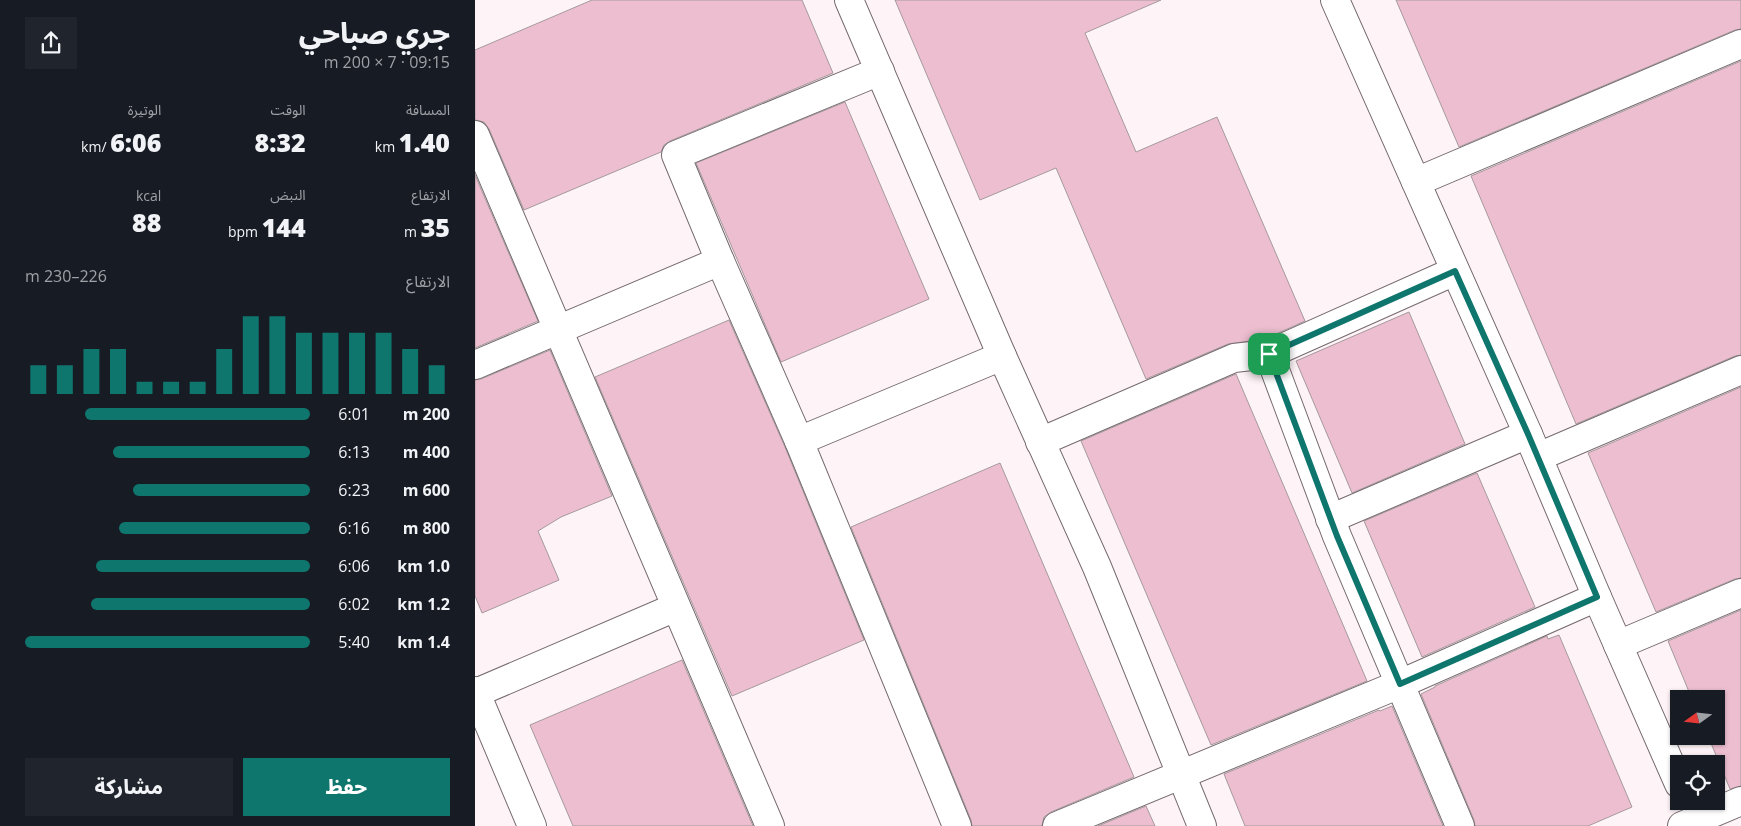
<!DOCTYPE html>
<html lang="ar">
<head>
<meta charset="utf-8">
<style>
  body { margin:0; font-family:"Open Sans","Noto Sans Arabic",sans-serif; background:#20242c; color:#f1f3f6; direction:rtl; height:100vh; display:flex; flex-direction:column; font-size:19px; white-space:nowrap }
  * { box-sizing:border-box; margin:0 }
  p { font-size:16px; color:#9ea1a6 }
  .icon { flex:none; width:28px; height:28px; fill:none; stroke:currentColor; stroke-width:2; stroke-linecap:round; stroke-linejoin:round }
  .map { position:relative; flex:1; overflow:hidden; direction:ltr }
  .details { display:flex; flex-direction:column; background:#171b24; width:475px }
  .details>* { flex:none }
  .needle { width:32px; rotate:255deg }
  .controls { position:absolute; left:1195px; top:690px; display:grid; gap:10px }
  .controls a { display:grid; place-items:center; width:55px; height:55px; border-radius:0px; background:#171b24; box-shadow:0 1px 4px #0004; font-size:25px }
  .pin { position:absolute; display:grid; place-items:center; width:42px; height:42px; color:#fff; margin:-21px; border-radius:10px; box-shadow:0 2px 8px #0006 }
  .round { display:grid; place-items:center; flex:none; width:52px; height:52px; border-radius:0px; background:#20242c }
  .head { display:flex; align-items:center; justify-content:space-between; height:85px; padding:0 25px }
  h1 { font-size:28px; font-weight:800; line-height:38px }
  .metrics { display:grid; grid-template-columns:repeat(3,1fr); gap:8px; height:85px; padding:5px 25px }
  .metrics div { display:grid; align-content:center }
  .metrics b { font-size:25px; font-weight:800 }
  .metrics small { font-size:14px; font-weight:400 }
  .metrics p { font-size:14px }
  .chart { height:140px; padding:10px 25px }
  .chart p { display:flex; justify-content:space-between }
  .chart svg { width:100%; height:90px; margin-top:5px; stroke:#0f766e; stroke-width:6 }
  .button { display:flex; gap:10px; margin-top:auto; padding:10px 25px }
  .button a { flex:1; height:58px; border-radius:0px; background:#0f766e; color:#fff; font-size:20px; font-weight:800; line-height:58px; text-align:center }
  .button a+a { background:#20242c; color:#f1f3f6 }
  ul { padding:0 25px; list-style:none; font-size:16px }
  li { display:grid; grid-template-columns:80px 60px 1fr; align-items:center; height:38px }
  li i { height:12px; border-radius:6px; background:#0f766e }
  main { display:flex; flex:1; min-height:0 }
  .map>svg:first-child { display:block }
  .building { fill:#ecbecf; stroke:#a5999d }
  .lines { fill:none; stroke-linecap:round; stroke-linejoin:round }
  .minor-casing { stroke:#756a6e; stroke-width:30 }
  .tertiary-casing { stroke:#756a6e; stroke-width:30 }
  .minor { stroke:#fff; stroke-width:28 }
  .tertiary { stroke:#fff; stroke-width:28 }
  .route-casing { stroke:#fff; stroke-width:10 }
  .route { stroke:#0f766e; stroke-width:6 }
</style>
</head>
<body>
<main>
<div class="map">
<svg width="1266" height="826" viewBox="0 0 1266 826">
  <rect width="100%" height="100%" fill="#fef4f7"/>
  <g class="building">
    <path d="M 117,0 L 327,0 L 358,73 L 195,141 L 189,145 L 186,152 L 49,210 L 14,129 L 9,122 L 0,120 L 0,50 Z"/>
    <path d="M 420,0 L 686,0 L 610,33 L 661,152 L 742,117 L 830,321 L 790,339 L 753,344 L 671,379 L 581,168 L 505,200 Z"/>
    <path d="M 921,0 L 1266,0 L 1266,29 L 1260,30 L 984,147 Z"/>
    <path d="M 1266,61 L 1266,355 L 1260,356 L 1101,424 L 996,176 Z"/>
    <path d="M 370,102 L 454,299 L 306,362 L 221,163 Z"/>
    <path d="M 0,175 L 63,321 L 0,348 Z"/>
    <path d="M 934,312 L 990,444 L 877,493 L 821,361 Z"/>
    <path d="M 254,320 L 310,447 L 389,640 L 257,696 L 120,377 Z"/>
    <path d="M 75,350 L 137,496 L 86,517 L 63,531 L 84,580 L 7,613 L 0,596 L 0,380 L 6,379 Z"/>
    <path d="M 761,374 L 892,681 L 736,745 L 606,441 Z"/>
    <path d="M 1266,387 L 1266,578 L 1260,579 L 1181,612 L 1113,453 Z"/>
    <path d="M 525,463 L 659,777 L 576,812 L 569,817 L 567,826 L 497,826 L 496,820 L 376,527 Z"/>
    <path d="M 1002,473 L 1060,607 L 947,657 L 889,521 Z"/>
    <path d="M 1266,610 L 1266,786 L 1255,789 L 1233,736 L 1241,736 L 1241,699 L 1217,699 L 1193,641 Z"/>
    <path d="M 1084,635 L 1157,807 L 1113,826 L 1000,826 L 999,820 L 946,694 L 960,687 L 960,686 L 1072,636 L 1073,639 Z"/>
    <path d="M 207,660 L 278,826 L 98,826 L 55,725 Z"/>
    <path d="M 917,706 L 968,826 L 770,826 L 749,774 L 904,710 L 905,711 Z"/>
    <path d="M 671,806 L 680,826 L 623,826 Z"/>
  </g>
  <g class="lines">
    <g class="minor-casing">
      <g id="minor">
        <path d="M 374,0 L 527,356 L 622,567 L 727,826"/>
        <path d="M 860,0 L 1053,434 L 1122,597 L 1204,784"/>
        <path d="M 0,135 L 295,826"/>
        <path d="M 941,182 L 1266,44"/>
        <path d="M 245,261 L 201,155 L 405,71"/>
        <path d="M 794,354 L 862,536 L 985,826"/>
        <path d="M 0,365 L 245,261 L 324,441"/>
        <path d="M 565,442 L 759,358 L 794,354 L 980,271"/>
        <path d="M 1063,457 L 1266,370"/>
        <path d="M 855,519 L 1053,434"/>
        <path d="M 1143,645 L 1266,593"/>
        <path d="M 1,693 L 201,607"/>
        <path d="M 482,826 L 324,441 L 527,356"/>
        <path d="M 582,826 L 925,684 L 1122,597"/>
        <path d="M 1207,826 L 1266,801"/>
      </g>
    </g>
    <g class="tertiary-casing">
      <path id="tertiary" d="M 0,691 L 57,826"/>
    </g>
    <use href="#minor" class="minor"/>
    <use href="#tertiary" class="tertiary"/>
  </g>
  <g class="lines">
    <g class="route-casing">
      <path id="route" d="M 980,271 L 1053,434 L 1122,597 L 925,684 L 862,536 L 794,354 Z"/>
    </g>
    <use href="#route" class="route"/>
  </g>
</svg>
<div class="controls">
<a><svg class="needle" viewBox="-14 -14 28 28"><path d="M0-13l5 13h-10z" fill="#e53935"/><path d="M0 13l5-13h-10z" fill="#9ea1a6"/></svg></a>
<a><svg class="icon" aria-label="locate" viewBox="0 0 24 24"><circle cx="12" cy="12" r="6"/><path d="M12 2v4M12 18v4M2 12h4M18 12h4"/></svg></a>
</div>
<div class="pin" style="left:794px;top:354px;background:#1e9e55"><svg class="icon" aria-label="arrive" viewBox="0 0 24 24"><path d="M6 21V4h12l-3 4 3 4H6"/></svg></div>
</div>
<section class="details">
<div class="head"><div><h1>جري صباحي</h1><p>09:15 · 7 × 200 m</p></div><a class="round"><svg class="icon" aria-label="share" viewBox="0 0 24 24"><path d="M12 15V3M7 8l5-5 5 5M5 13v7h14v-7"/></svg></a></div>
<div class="metrics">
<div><p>المسافة</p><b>1.40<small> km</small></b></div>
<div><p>الوقت</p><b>8:32</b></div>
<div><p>الوتيرة</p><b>6:06<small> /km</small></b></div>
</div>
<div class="metrics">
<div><p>الارتفاع</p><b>35<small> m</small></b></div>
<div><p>النبض</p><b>144<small> bpm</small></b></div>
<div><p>kcal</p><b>88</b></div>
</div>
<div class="chart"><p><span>الارتفاع</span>226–230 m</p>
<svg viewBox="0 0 160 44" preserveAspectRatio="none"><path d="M5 44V30M15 44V30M25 44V22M35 44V22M45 44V38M55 44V38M65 44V38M75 44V22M85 44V6M95 44V6M105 44V14M115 44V14M125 44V14M135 44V14M145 44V22M155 44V30"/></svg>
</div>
<ul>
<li><b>200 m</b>6:01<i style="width:79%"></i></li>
<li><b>400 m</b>6:13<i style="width:69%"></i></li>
<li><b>600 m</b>6:23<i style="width:62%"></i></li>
<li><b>800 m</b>6:16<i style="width:67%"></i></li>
<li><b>1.0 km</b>6:06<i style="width:75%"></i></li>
<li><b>1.2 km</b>6:02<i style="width:77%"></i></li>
<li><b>1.4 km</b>5:40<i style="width:100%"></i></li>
</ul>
<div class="button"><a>حفظ</a><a>مشاركة</a></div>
</section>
</main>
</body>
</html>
